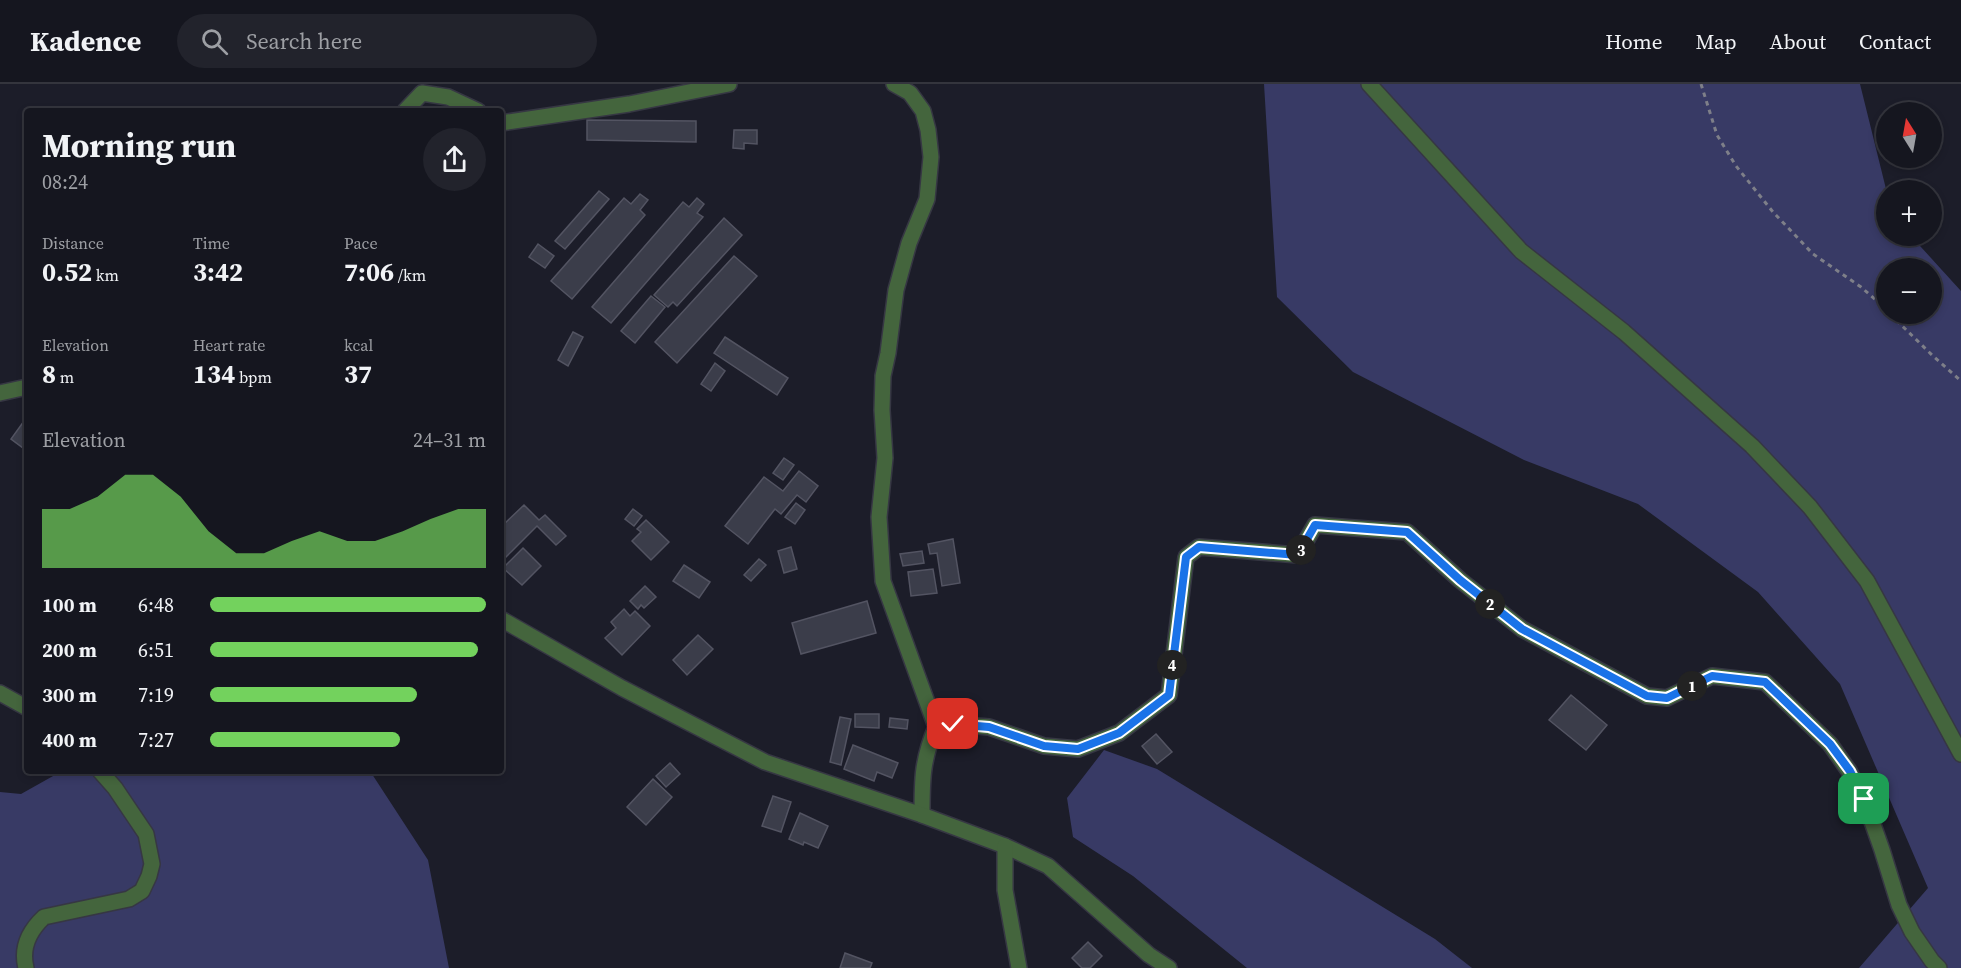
<!DOCTYPE html>
<html lang="en">
<head>
<meta charset="utf-8">
<style>
  body { margin:0; font-family:"Source Serif 4",serif; background:#22232c; color:#f1f3f6; height:100vh; display:flex; flex-direction:column; font-size:22px; white-space:nowrap }
  * { box-sizing:border-box; margin:0 }
  p { font-size:20px; color:#9d9fa4 }
  .icon { flex:none; width:33px; height:33px; fill:none; stroke:currentColor; stroke-width:2; stroke-linecap:round; stroke-linejoin:round }
  .map { position:relative; flex:1; overflow:hidden }
  .side { position:absolute; left:24px; top:24px; width:480px; height:666px; display:flex; flex-direction:column; background:#15161f; border-radius:6px; box-shadow:0 3px 9px #0003,0 0 0 2px #34353d }
  .side>* { flex:none }
  .needle { width:39px; rotate:349deg }
  .tools { position:absolute; left:1876px; top:18px; display:grid; gap:12px }
  .tools a { display:grid; place-items:center; width:66px; height:66px; border-radius:50%; background:#15161f; box-shadow:0 3px 9px #0003,0 0 0 2px #34353d; font-size:30px }
  .pin { position:absolute; display:grid; place-items:center; width:51px; height:51px; color:#fff; margin:-26px; border-radius:12px; box-shadow:0 3px 9px #0006 }
  .km { position:absolute; width:30px; height:30px; margin:-15px; border-radius:50%; background:#222; color:#fff; font-size:16px; line-height:30px; text-align:center }
  .round { display:grid; place-items:center; flex:none; width:63px; height:63px; border-radius:32px; background:#22232c }
  .headline { display:flex; align-items:center; justify-content:space-between; height:102px; padding:0 18px }
  h1 { font-size:33px; font-weight:700; line-height:45px }
  .figures { display:grid; grid-template-columns:repeat(3,1fr); gap:9px; height:102px; padding:6px 18px }
  .figures div { display:grid; align-content:center }
  .figures b { font-size:26px; font-weight:700 }
  .figures small { font-size:16px; font-weight:400 }
  .figures p { font-size:16px }
  .chart { height:168px; padding:12px 18px }
  .chart p { display:flex; justify-content:space-between }
  .chart svg { width:100%; height:108px; margin-top:6px; fill:#73d25d; opacity:.7 }
  ul { padding:0 18px; list-style:none; font-size:20px }
  li { display:grid; grid-template-columns:96px 72px 1fr; align-items:center; height:45px }
  li i { height:15px; border-radius:8px; background:#73d25d }
  header { display:flex; align-items:center; gap:36px; box-sizing:border-box; height:84px; padding:0 30px; background:#15161f; border-bottom:2px solid #34353d }
  header strong { font-size:28px }
  nav { display:flex; gap:33px; margin-inline-start:auto; font-size:21px }
  .search { width:420px; height:54px; background:#22232c; display:flex; align-items:center; gap:15px; box-sizing:border-box; padding:0 21px; border-radius:33px; color:#9d9fa4; font-size:22px }
  .map>svg:first-child { display:block }
  .green { fill:#383a65; fill-rule:evenodd }
  .building { fill:#3b3d4a; stroke:#535462; stroke-width:1.5 }
  .lines { fill:none; stroke-linecap:round; stroke-linejoin:round }
  .minor-casing { stroke:#363743; stroke-width:18 }
  .path { stroke:#7e7f89; stroke-width:3; stroke-dasharray:4.5 4.5; stroke-linecap:butt }
  .minor { stroke:#44653d; stroke-width:15 }
  .route-casing { stroke:#fff; stroke-width:12 }
  .route { stroke:#1a73e8; stroke-width:8 }
</style>
</head>
<body>
<header>
<strong>Kadence</strong>
<div class="search"><svg class="icon" aria-label="search" viewBox="0 0 24 24"><circle cx="10" cy="10" r="6"/><path d="M15 15l6 6"/></svg>Search here</div>
<nav><a>Home</a><a>Map</a><a>About</a><a>Contact</a></nav>
</header>
<div class="map">
<svg width="1961" height="884" viewBox="0 0 1961 884">
  <rect width="100%" height="100%" fill="#1c1d29"/>
  <g class="green">
    <path d="M 1264,0 L 1860,0 L 1887,109 L 1887,152 L 1911,152 L 1961,207 L 1961,884 L 1859,884 L 1928,804 L 1840,600 L 1758,508 L 1638,420 L 1524,376 L 1353,288 L 1277,213 ZM 1887,184 L 1932,184 L 1932,230 L 1887,230 Z"/>
    <path d="M 1104,666 L 1157,685 L 1435,855 L 1472,884 L 1247,884 L 1133,792 L 1073,753 L 1067,714 Z"/>
    <path d="M 62,687 L 370,687 L 428,776 L 449,884 L 0,884 L 0,708 L 21,710 Z"/>
  </g>
  <g class="building">
    <path d="M 587,36 L 696,37 L 696,58 L 587,56 Z"/>
    <path d="M 734,46 L 757,46 L 757,60 L 744,59 L 744,65 L 733,64 Z"/>
    <path d="M 599,107 L 609,115 L 565,165 L 555,157 Z"/>
    <path d="M 640,110 L 648,116 L 640,126 L 645,131 L 572,215 L 551,197 L 624,114 L 631,120 Z"/>
    <path d="M 697,114 L 704,120 L 697,129 L 703,133 L 611,239 L 592,223 L 683,118 L 689,123 Z"/>
    <path d="M 724,134 L 742,151 L 677,222 L 673,218 L 668,223 L 654,211 Z"/>
    <path d="M 538,160 L 554,172 L 545,184 L 529,173 Z"/>
    <path d="M 734,172 L 757,192 L 677,279 L 655,258 Z"/>
    <path d="M 651,212 L 665,223 L 635,259 L 621,247 Z"/>
    <path d="M 573,248 L 583,253 L 568,282 L 558,276 Z"/>
    <path d="M 725,253 L 788,294 L 777,311 L 714,269 Z"/>
    <path d="M 715,279 L 725,287 L 711,307 L 701,300 Z"/>
    <path d="M 24,337 L 27,339 L 27,367 L 11,355 Z"/>
    <path d="M 784,374 L 794,381 L 783,396 L 773,389 Z"/>
    <path d="M 799,387 L 818,402 L 806,418 L 797,411 L 781,430 L 775,425 L 748,460 L 725,442 L 764,393 L 783,407 Z"/>
    <path d="M 796,419 L 805,426 L 795,440 L 785,433 Z"/>
    <path d="M 524,421 L 539,436 L 545,431 L 566,452 L 556,461 L 537,442 L 501,478 L 501,443 Z"/>
    <path d="M 633,425 L 642,432 L 634,442 L 625,435 Z"/>
    <path d="M 646,436 L 669,458 L 651,476 L 632,457 L 641,448 L 637,445 Z"/>
    <path d="M 953,455 L 960,499 L 942,502 L 937,469 L 930,470 L 928,460 Z"/>
    <path d="M 791,463 L 797,485 L 784,489 L 778,467 Z"/>
    <path d="M 523,464 L 541,482 L 522,501 L 503,484 Z"/>
    <path d="M 922,467 L 924,479 L 903,482 L 900,470 Z"/>
    <path d="M 759,475 L 766,481 L 751,497 L 744,491 Z"/>
    <path d="M 684,481 L 710,498 L 699,514 L 673,497 Z"/>
    <path d="M 933,485 L 937,509 L 911,512 L 908,488 Z"/>
    <path d="M 645,502 L 656,513 L 644,524 L 641,521 L 638,525 L 630,517 Z"/>
    <path d="M 867,517 L 876,549 L 801,570 L 792,539 Z"/>
    <path d="M 624,525 L 630,532 L 635,527 L 650,542 L 622,571 L 605,554 L 616,544 L 611,538 Z"/>
    <path d="M 698,551 L 713,565 L 687,591 L 673,576 Z"/>
    <path d="M 1571,611 L 1607,641 L 1586,666 L 1549,636 Z"/>
    <path d="M 855,630 L 879,630 L 879,644 L 855,643 Z"/>
    <path d="M 840,633 L 851,635 L 841,681 L 830,678 Z"/>
    <path d="M 890,634 L 908,636 L 907,645 L 889,643 Z"/>
    <path d="M 1156,650 L 1172,668 L 1157,680 L 1142,662 Z"/>
    <path d="M 853,661 L 898,679 L 892,694 L 877,688 L 874,697 L 844,685 Z"/>
    <path d="M 670,679 L 680,690 L 666,703 L 656,692 Z"/>
    <path d="M 653,695 L 672,713 L 646,741 L 627,723 Z"/>
    <path d="M 773,712 L 791,718 L 781,748 L 762,742 Z"/>
    <path d="M 800,729 L 828,742 L 818,764 L 804,758 L 803,761 L 789,755 Z"/>
    <path d="M 1088,858 L 1102,872 L 1090,884 L 1082,884 L 1072,874 Z"/>
    <path d="M 845,869 L 872,879 L 870,884 L 840,884 Z"/>
  </g>
  <g class="lines">
    <g class="minor-casing">
      <g id="minor">
        <path d="M 894,0 L 910,9 L 923,27 L 928,46 L 931,73 L 927,115 L 909,159 L 896,206 L 888,269 L 883,292 L 882,326 L 885,374 L 879,433 L 883,497 L 936,643 C 922,676 922,696 922,731"/>
        <path d="M 1369,0 L 1521,167 L 1624,248 L 1752,362 L 1810,423 L 1867,497 L 1961,670"/>
        <path d="M 405,27 L 422,9 L 448,13 L 478,27"/>
        <path d="M 501,39 L 629,20 L 729,0"/>
        <path d="M 0,309 L 27,303"/>
        <path d="M 501,535 L 622,604 L 765,678 L 922,731 L 1005,762 L 1048,782 L 1149,871 L 1169,884"/>
        <path d="M 0,609 L 27,624"/>
        <path d="M 936,643 L 953,640 L 989,643 L 1044,662 L 1078,665 L 1119,649 L 1169,611 L 1186,473 L 1199,463 L 1298,471 L 1315,441 L 1407,448 L 1460,496 L 1522,545 L 1647,612 L 1667,614 L 1712,592 L 1765,598 L 1830,660 L 1849,687 L 1864,715 L 1882,766 L 1899,821 L 1912,848 L 1932,877 L 1939,884"/>
        <path d="M 1005,762 L 1005,806 L 1019,884"/>
        <path d="M 26,884 C 21,864 29,847 44,833 L 129,815 L 142,807 L 149,792 L 152,780 L 146,750 L 115,704 L 100,687"/>
      </g>
    </g>
    <g class="path">
      <path d="M 1701,0 L 1717,51 L 1736,82 L 1773,128 L 1813,170 L 1861,203 L 1887,226"/>
      <path d="M 1890,230 L 1933,272 L 1961,297"/>
    </g>
    <use href="#minor" class="minor"/>
  </g>
  <g class="lines">
    <g class="route-casing">
      <path id="route" d="M 953,640 L 989,643 L 1044,662 L 1078,665 L 1119,649 L 1169,611 L 1186,473 L 1199,463 L 1298,471 L 1315,441 L 1407,448 L 1460,496 L 1522,545 L 1647,612 L 1667,614 L 1712,592 L 1765,598 L 1830,660 L 1850,687 L 1864,715"/>
    </g>
    <use href="#route" class="route"/>
  </g>
</svg>
<div class="tools">
<a><svg class="needle" viewBox="-14 -14 28 28"><path d="M0-13l5 13h-10z" fill="#e53935"/><path d="M0 13l5-13h-10z" fill="#9d9fa4"/></svg></a>
<a>+</a>
<a>−</a>
</div>
<div class="pin" style="left:1864px;top:715px;background:#1e9e55"><svg class="icon" aria-label="arrive" viewBox="0 0 24 24"><path d="M6 21V4h12l-3 4 3 4H6"/></svg></div>
<div class="pin" style="left:953px;top:640px;background:#d93025"><svg class="icon" aria-label="check" viewBox="0 0 24 24"><path d="M5 12l5 5 9-10"/></svg></div>
<b class="km" style="left:1692px;top:602px">1</b>
<b class="km" style="left:1490px;top:520px">2</b>
<b class="km" style="left:1301px;top:466px">3</b>
<b class="km" style="left:1172px;top:581px">4</b>
<section class="side">
<div class="headline"><div><h1>Morning run</h1><p>08:24</p></div><a class="round"><svg class="icon" aria-label="share" viewBox="0 0 24 24"><path d="M12 15V3M7 8l5-5 5 5M5 13v7h14v-7"/></svg></a></div>
<div class="figures">
<div><p>Distance</p><b>0.52<small> km</small></b></div>
<div><p>Time</p><b>3:42</b></div>
<div><p>Pace</p><b>7:06<small> /km</small></b></div>
</div>
<div class="figures">
<div><p>Elevation</p><b>8<small> m</small></b></div>
<div><p>Heart rate</p><b>134<small> bpm</small></b></div>
<div><p>kcal</p><b>37</b></div>
</div>
<div class="chart"><p><span>Elevation</span>24–31 m</p>
<svg viewBox="0 0 160 44" preserveAspectRatio="none"><path d="M0 44V20L10 20L20 15L30 6L40 6L50 15L60 29L70 38L80 38L90 33L100 29L110 33L120 33L130 29L140 24L150 20L160 20V44z"/></svg>
</div>
<ul>
<li><b>100 m</b>6:48<i style="width:100%"></i></li>
<li><b>200 m</b>6:51<i style="width:97%"></i></li>
<li><b>300 m</b>7:19<i style="width:75%"></i></li>
<li><b>400 m</b>7:27<i style="width:69%"></i></li>
</ul>
</section>
</div>
</body>
</html>
